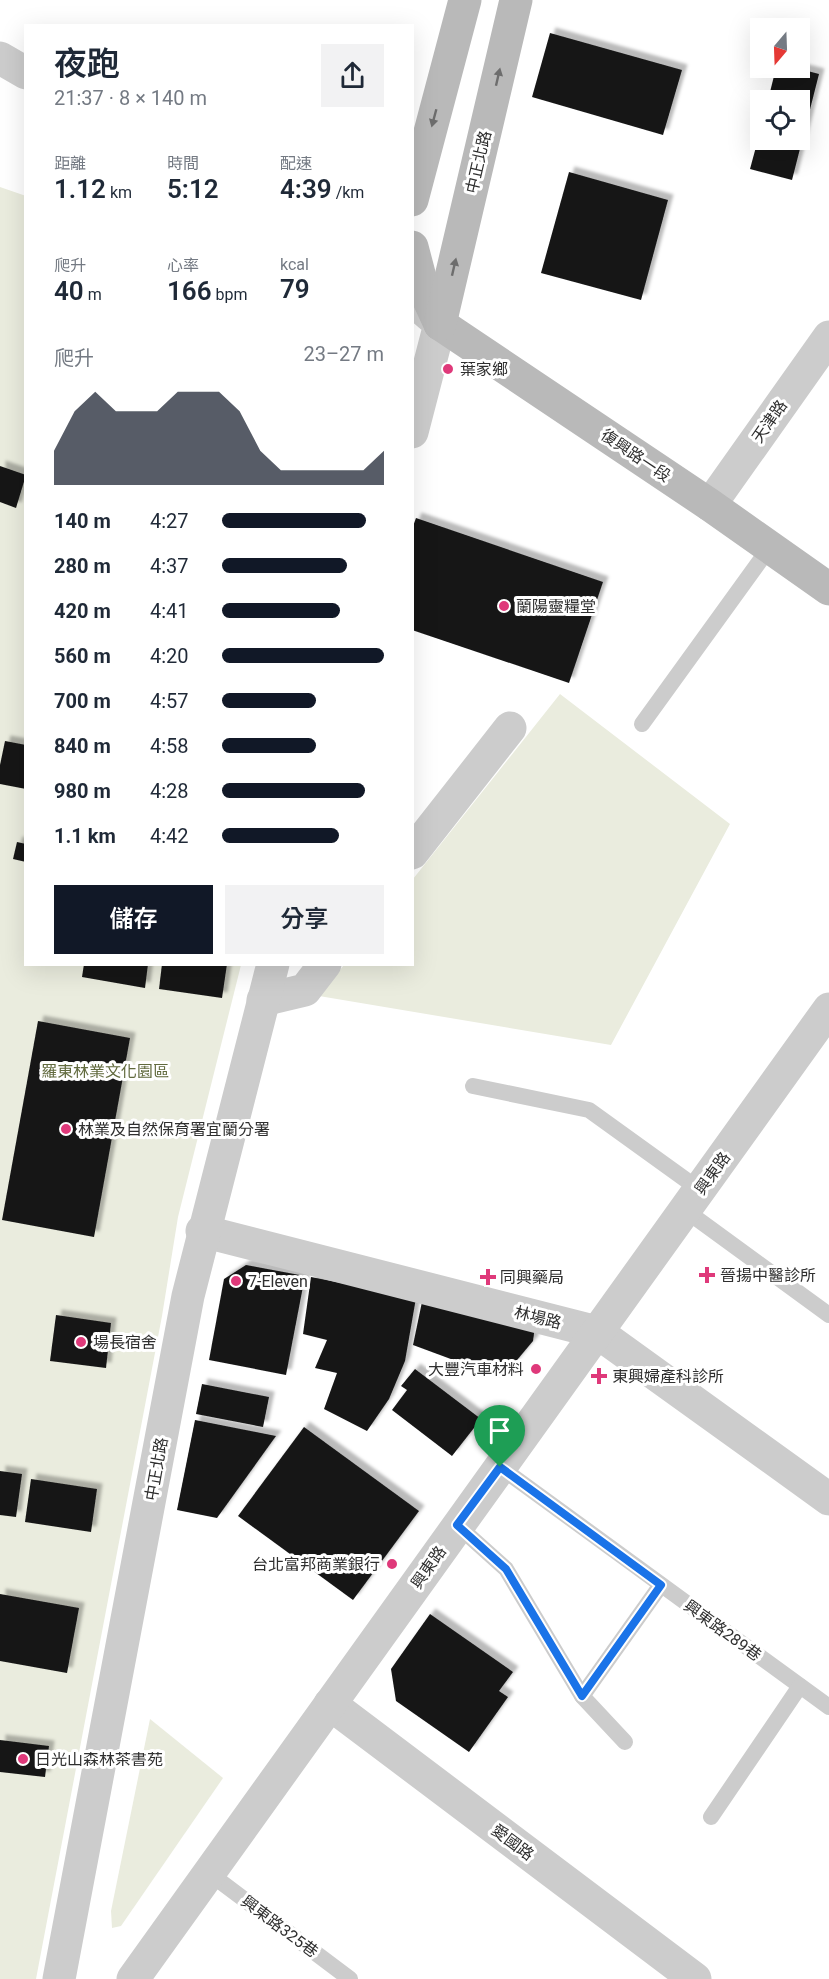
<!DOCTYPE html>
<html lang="zh-TW">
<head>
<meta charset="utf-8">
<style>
  body { margin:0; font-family:Roboto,"Noto Sans TC",sans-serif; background:#f2f2f3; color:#1f2937; height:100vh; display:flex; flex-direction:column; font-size:22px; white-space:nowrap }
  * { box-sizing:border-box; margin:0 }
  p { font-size:20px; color:#747a83 }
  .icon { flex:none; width:33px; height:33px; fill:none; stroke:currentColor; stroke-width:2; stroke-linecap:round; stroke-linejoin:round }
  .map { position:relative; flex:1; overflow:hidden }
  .drawer { position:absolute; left:24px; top:24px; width:390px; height:942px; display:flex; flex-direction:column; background:#fff; border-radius:0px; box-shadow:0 6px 24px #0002 }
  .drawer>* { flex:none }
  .needle { width:39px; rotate:199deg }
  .fabs { position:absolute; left:750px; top:18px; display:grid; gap:12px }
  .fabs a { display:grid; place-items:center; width:60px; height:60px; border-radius:0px; background:#fff; box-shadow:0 6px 24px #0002; font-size:30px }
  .pin { position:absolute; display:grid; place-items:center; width:51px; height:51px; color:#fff; margin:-62px -26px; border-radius:50% 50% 50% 0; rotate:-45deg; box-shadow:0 0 6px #0007 }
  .pin .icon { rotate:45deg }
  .round { display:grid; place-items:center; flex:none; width:63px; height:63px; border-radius:0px; background:#f2f2f3 }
  .head { display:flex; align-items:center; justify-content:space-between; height:102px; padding:0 30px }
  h1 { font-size:33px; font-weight:600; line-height:45px }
  .figures { display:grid; grid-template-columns:repeat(3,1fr); gap:9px; height:102px; padding:6px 30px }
  .figures div { display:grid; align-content:center }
  .figures b { font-size:26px; font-weight:600 }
  .figures small { font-size:16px; font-weight:400 }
  .figures p { font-size:16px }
  .chart { height:168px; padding:12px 30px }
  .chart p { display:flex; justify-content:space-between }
  .chart svg { width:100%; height:108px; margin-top:6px; fill:#111827; opacity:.7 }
  .cta { display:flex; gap:12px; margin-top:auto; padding:12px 30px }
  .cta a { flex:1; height:69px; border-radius:0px; background:#111827; color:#fff; font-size:24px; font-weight:600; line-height:69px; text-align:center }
  .cta a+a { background:#f2f2f3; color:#1f2937 }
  ul { padding:0 30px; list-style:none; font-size:20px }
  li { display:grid; grid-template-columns:96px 72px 1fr; align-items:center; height:45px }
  li i { height:15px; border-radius:8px; background:#111827 }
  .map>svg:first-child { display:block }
  .green { fill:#eaecde }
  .building { fill:#161616; filter:url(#shadow) }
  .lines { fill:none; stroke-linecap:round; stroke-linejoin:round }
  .lane { stroke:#ccc; stroke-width:16 }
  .street { stroke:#ccc; stroke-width:33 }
  .secondary { stroke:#b9b9b9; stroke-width:33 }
  .oneway { fill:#6d6d6d }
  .route-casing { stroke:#fff; stroke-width:12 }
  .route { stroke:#1a73e8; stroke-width:8 }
  .poi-dot { fill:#df397a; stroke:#fff; stroke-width:2 }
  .labels { text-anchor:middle; stroke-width:6; stroke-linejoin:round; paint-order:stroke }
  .street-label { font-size:16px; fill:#2f2f2f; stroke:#fff }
  .poi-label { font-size:16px; fill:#2f2f2f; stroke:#fff; text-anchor:start }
  .park-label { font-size:16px; fill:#616a3e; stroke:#fff }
</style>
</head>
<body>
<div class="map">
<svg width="829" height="1979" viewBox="0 0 829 1979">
  <defs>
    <filter id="shadow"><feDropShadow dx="5.5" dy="-5.5" stdDeviation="1.5" flood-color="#0004"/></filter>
  </defs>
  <rect width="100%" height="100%" fill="#fff"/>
  <g class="green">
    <path d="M 0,187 L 26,196 L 26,964 L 241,965 L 178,1217 L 162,1316 L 36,1979 L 0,1979 Z"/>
    <path d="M 560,694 L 730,824 L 611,1045 L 319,996 L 344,965 L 412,964 L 413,879 Z"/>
    <path d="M 150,1719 L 223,1778 L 121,1926 L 112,1928 L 111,1911 Z"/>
  </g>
  <g class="building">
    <path d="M 550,33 L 682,70 L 663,135 L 532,97 Z"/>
    <path d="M 776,68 L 796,68 L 819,74 L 792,180 L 750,169 L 760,132 L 760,140 L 800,140 L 800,100 L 768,100 Z"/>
    <path d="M 569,172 L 668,200 L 641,300 L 541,273 Z"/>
    <path d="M 0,466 L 26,475 L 16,508 L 0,502 Z"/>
    <path d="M 416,518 L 603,582 L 569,683 L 412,630 L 412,529 Z"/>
    <path d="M 5,741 L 26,745 L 26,789 L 0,784 L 0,765 Z"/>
    <path d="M 17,842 L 26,844 L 26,862 L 13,859 Z"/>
    <path d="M 84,964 L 148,964 L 145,988 L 82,977 Z"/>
    <path d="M 162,964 L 227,964 L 222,998 L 159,989 Z"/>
    <path d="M 38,1021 L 130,1038 L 94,1237 L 2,1220 Z"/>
    <path d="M 246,1265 L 305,1276 L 286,1375 L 209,1360 L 224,1279 Z"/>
    <path d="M 311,1277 L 416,1298 L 405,1361 L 389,1399 L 367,1431 L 324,1409 L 337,1373 L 315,1368 L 327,1340 L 303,1334 Z"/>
    <path d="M 423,1297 L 535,1326 L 533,1341 L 502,1378 L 413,1345 Z"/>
    <path d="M 56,1315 L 111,1323 L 106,1368 L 50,1361 Z"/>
    <path d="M 415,1369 L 481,1419 L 452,1456 L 392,1410 L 407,1390 L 401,1386 Z"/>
    <path d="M 202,1384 L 269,1397 L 263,1427 L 196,1414 Z"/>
    <path d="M 195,1420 L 276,1436 L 217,1518 L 177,1510 Z"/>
    <path d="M 304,1427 L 419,1511 L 353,1600 L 238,1516 Z"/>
    <path d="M 0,1471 L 22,1474 L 16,1517 L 0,1515 Z"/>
    <path d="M 31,1479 L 97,1489 L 91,1532 L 25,1522 Z"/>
    <path d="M 0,1594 L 79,1608 L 67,1673 L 0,1661 Z"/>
    <path d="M 430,1614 L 513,1672 L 499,1691 L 508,1697 L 469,1752 L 396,1701 L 391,1669 Z"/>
    <path d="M 0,1740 L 49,1746 L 45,1777 L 0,1772 Z"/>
  </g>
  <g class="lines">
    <g class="lane">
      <path d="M 642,724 L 770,547"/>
      <path d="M 473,1086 L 589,1110 L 700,1190"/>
      <path d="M 685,1210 L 829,1315"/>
      <path d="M 500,1467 L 829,1707"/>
      <path d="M 457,1525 L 506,1569 L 582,1696 L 625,1742"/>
      <path d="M 582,1696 L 661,1585"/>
      <path d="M 711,1817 L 800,1686"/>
      <path d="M 209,1873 L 350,1979"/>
    </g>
    <g class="street">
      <path d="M 0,58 L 26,73"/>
      <path d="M 412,432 L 440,324 L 419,306"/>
      <path d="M 710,505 L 829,337"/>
      <path d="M 412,853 L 510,728"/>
      <path d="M 263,1000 L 305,990 L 325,964"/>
      <path d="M 202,1231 L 597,1332 L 829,1499"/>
      <path d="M 330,1704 L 695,1979"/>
      <path d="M 59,1979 L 188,1296 L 273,964"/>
      <path d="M 133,1979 L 829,1009"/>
    </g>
    <g class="secondary">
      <path d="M 412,200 L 465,0"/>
      <path d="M 412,247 L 422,285 L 440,324"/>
      <path d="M 440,324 L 710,505 L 829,589"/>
      <path d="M 440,324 L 516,0"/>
    </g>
  </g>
  <defs><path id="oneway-solid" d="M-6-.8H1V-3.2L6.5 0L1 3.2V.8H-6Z" transform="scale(1.5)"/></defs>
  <g class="oneway">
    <use href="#oneway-solid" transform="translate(498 77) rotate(-77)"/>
    <use href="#oneway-solid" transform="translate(434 118) rotate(105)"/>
    <use href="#oneway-solid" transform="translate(454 267) rotate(-77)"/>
  </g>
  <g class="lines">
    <g class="route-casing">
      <path id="route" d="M 500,1467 L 661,1585 L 582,1696 L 506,1569 L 457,1525 Z"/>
    </g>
    <use href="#route" class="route"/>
  </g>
  <g class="poi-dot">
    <circle cx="448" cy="369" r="6"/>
    <circle cx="504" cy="606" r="6"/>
    <circle cx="66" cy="1129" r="6"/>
    <path d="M704 1266h6v6h6v6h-6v6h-6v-6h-6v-6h6z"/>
    <path d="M485 1268h6v6h6v6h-6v6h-6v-6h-6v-6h6z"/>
    <circle cx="236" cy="1281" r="6"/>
    <circle cx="81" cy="1342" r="6"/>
    <circle cx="536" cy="1369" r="6"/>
    <path d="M596 1367h6v6h6v6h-6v6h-6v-6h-6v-6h6z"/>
    <circle cx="392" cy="1564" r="6"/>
    <circle cx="23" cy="1759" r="6"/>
  </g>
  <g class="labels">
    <g class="street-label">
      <text transform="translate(478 162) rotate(-77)" y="6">中正北路</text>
      <text transform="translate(769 421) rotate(-55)" y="6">天津路</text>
      <text transform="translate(636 455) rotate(34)" y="6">復興路一段</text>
      <text transform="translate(712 1173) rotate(-54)" y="6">興東路</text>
      <text transform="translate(538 1317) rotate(14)" y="6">林場路</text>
      <text transform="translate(156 1469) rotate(-80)" y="6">中正北路</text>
      <text transform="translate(428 1567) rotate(-55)" y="6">興東路</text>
      <text transform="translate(723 1630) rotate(36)" y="6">興東路289巷</text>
      <text transform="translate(513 1842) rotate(37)" y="6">愛國路</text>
      <text transform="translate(280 1926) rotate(37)" y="6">興東路325巷</text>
    </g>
    <g class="poi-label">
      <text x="460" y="375">葉家鄉</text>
      <text x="516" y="612">蘭陽靈糧堂</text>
      <text x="78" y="1135">林業及自然保育署宜蘭分署</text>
      <text x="720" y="1281">晉揚中醫診所</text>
      <text x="500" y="1283">同興藥局</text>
      <text x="248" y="1287">7-Eleven</text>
      <text x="93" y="1348">場長宿舍</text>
      <text x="524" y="1375" text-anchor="end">大豐汽車材料</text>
      <text x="612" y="1382">東興婦產科診所</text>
      <text x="380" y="1570" text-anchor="end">台北富邦商業銀行</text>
      <text x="35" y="1765">日光山森林茶書苑</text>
    </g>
    <g class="park-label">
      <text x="105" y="1077">羅東林業文化園區</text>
    </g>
  </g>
</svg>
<div class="fabs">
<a><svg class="needle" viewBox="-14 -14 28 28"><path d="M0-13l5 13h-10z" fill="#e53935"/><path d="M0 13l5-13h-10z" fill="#747a83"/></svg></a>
<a><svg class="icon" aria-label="locate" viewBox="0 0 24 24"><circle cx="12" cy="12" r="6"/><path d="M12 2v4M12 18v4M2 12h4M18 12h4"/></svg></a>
</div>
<div class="pin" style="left:500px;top:1467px;background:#1e9e55"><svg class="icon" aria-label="arrive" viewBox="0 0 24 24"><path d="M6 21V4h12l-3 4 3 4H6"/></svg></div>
<section class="drawer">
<div class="head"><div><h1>夜跑</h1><p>21:37 · 8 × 140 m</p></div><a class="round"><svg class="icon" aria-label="share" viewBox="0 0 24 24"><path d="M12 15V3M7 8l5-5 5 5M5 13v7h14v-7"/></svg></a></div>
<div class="figures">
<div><p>距離</p><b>1.12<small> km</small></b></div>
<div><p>時間</p><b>5:12</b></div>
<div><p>配速</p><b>4:39<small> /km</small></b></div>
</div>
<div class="figures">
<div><p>爬升</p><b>40<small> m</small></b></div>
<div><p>心率</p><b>166<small> bpm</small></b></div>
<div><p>kcal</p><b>79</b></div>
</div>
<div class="chart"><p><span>爬升</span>23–27 m</p>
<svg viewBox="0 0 160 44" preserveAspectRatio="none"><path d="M0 44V30L10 14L20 6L30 14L40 14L50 14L60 6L70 6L80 6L90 14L100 30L110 38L120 38L130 38L140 38L150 38L160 30V44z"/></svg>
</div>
<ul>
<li><b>140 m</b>4:27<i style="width:89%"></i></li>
<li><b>280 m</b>4:37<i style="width:77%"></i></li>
<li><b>420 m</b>4:41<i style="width:73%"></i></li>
<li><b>560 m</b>4:20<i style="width:100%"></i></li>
<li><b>700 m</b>4:57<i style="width:58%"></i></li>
<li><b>840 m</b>4:58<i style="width:58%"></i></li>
<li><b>980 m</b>4:28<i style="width:88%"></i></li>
<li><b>1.1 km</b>4:42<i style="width:72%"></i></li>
</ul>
<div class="cta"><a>儲存</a><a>分享</a></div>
</section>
</div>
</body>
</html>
